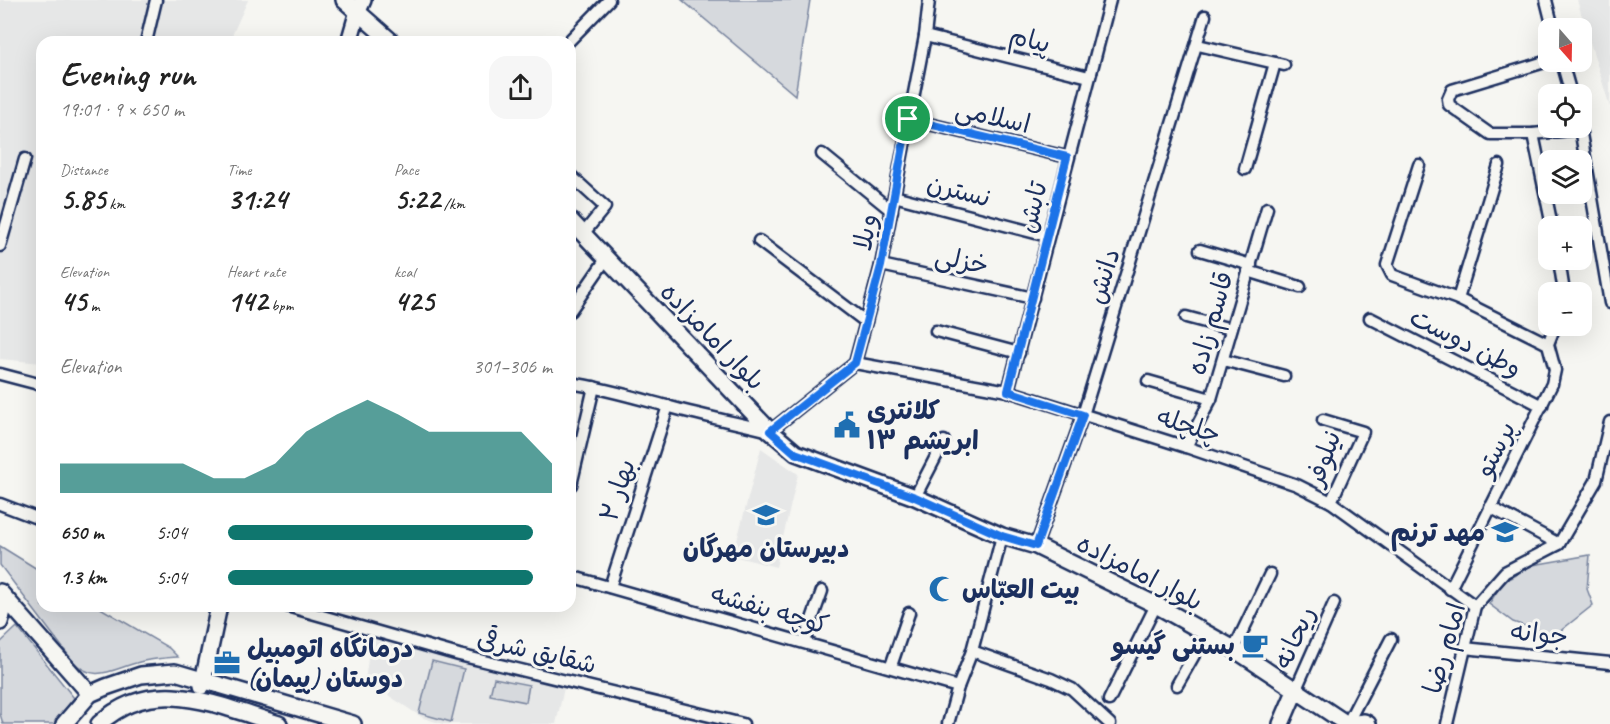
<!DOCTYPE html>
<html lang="en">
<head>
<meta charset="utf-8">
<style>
  body { margin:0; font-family:Caveat,"Playpen Sans Arabic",sans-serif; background:#f6f6f6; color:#222; height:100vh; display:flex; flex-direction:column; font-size:22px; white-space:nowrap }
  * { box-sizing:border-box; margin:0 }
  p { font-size:20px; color:#767676 }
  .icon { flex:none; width:33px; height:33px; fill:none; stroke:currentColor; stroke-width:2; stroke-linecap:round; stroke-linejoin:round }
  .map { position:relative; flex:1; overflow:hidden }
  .side { position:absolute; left:36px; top:36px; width:540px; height:576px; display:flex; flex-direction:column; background:#fff; border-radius:18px; box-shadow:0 6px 24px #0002 }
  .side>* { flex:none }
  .needle { width:39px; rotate:160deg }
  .fabs { position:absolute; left:1538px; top:18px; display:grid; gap:12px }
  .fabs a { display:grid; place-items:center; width:54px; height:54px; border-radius:12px; background:#fff; box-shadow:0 6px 24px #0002; font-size:30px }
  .pin { position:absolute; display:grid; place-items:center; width:51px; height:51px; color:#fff; margin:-26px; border:3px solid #fff; border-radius:50%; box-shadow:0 2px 6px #0007 }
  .round { display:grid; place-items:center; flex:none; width:63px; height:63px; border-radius:18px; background:#f6f6f6 }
  .overview { display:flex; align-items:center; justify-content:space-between; height:102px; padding:0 24px }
  h1 { font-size:33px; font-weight:600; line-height:45px }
  .stats { display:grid; grid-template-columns:repeat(3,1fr); gap:9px; height:102px; padding:6px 24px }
  .stats div { display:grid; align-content:center }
  .stats b { font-size:30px; font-weight:600 }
  .stats small { font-size:16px; font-weight:400 }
  .stats p { font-size:16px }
  .chart { height:168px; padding:12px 24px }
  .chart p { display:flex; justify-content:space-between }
  .chart svg { width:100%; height:108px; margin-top:6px; fill:#0f766e; opacity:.7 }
  ul { padding:0 24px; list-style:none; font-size:20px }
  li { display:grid; grid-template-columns:96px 72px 1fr; align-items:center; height:45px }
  li i { height:15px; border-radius:8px; background:#0f766e }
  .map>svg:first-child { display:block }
  .built { fill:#e6e7e7 }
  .green { fill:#d6d9dd; stroke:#78849e; stroke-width:1.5 }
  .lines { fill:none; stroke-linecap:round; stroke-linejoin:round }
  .street-casing { stroke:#1b2f5e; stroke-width:15 }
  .secondary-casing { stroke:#1b2f5e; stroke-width:20 }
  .street { stroke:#f6f6f2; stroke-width:10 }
  .secondary { stroke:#f6f6f2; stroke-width:15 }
  .route-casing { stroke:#fff; stroke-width:12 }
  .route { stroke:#1a73e8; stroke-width:8 }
  .labels { text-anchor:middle; stroke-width:6; stroke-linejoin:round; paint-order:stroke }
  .street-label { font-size:26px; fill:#1b2f5e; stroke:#f6f6f2 }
  .poi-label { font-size:26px; font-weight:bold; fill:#1b2f5e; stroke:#f6f6f2; text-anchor:start }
</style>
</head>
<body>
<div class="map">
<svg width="1610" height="724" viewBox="0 0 1610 724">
  <rect width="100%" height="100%" fill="#f6f6f2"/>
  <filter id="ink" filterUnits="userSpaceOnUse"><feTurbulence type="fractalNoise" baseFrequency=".0167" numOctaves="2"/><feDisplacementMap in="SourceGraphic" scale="12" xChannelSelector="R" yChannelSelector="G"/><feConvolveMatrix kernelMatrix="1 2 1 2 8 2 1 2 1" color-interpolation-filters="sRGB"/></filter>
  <g filter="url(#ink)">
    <g class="built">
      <path d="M 0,0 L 248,0 L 229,42 L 42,42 L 42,363 L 0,359 Z"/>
      <path d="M 1577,0 L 1610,0 L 1610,107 Z"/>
      <path d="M 761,448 L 798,474 L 776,567 L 733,556 Z"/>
      <path d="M 371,639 L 564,688 L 556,724 L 443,724 L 423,718 L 365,680 Z"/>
    </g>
    <g class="green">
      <path d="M 682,0 L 810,0 L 795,95 Z"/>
      <path d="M 0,546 L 42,572 L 42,606 L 97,606 L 169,648 L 178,657 C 164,658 149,659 136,663 C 111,670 93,684 72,660 L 0,565 Z"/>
      <path d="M 1590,555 L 1587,589 L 1593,605 L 1554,636 L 1513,622 L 1489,604 L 1503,582 L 1533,565 Z"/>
      <path d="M 17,627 L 74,698 L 54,724 L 3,724 L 0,714 L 0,643 Z"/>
      <path d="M 432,661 L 464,669 L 451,722 L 419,713 Z"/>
      <path d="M 494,678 L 529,685 L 526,702 L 490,695 Z"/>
    </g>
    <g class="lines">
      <g class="street-casing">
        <g id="street">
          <path d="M 1546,0 L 1553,28"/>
          <path d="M 925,36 L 1089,77"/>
          <path d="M 146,42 L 156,0"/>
          <path d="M 568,42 L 609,0"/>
          <path d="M 1198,45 L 1284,65"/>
          <path d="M 1548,61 L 1452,90 L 1448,99 L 1449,105 L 1490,134 L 1533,134 L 1580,129"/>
          <path d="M 1562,62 L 1571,94"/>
          <path d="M 908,119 L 1067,157"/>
          <path d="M 1580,128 L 1610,303"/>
          <path d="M 1533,134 L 1552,226"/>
          <path d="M 822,154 L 892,211"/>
          <path d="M 1419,165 L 1387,265 L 1392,275 L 1458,299 L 1548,344"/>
          <path d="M 1245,169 L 1275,63"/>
          <path d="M 570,175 L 605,207 L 583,234"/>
          <path d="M 894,196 L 1047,236"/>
          <path d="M 759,241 L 866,322"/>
          <path d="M 0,246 L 25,159"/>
          <path d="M 1200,250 L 1251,265"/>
          <path d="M 1559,260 L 1564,292"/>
          <path d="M 881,265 L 1033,298"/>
          <path d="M 1248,271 L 1300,287"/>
          <path d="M 1458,299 L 1499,165"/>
          <path d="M 570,311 L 606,259"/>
          <path d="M 1186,317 L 1231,329"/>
          <path d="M 1370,318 L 1542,406"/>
          <path d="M 936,331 L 1019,353"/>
          <path d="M 1223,360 L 1284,376"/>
          <path d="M 855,363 L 1008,391 L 1186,447 L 1297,485 L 1331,502 L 1475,606"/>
          <path d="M 0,374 L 42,385"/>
          <path d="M 1148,381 L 1211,399"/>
          <path d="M 570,383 C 604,388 637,398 670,407 C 703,416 737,423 770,431 L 855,363 L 881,265 L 925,36 L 929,0"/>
          <path d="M 1008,391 L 1110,0"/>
          <path d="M 1323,420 L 1363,432 L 1331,502"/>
          <path d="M 1186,447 L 1211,399 L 1267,208"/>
          <path d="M 571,485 L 594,387"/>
          <path d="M 915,497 L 944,441"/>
          <path d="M 0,504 L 42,520"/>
          <path d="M 1490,507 L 1559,544"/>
          <path d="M 1036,546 L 1083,415 L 1205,16"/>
          <path d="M 570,576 L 958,687"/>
          <path d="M 610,587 L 668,406"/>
          <path d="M 1450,589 L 1552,384 L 1555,370 L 1548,344 L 1555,326"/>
          <path d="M 287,606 L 459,655 L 743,724"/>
          <path d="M 804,642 L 822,591"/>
          <path d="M 1464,648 L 1610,663"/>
          <path d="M 1234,649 L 1270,574"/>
          <path d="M 972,651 L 1051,679 L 1072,689 L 1110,724"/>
          <path d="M 891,666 L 909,613"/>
          <path d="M 1177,685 L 1206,634"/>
          <path d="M 1296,689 L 1334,603"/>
          <path d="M 1109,700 L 1156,605"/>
          <path d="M 948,724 L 958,687 L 972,651 L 1002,536"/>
          <path d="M 1347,724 L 1391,639"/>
          <path d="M 1447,724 L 1475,606 L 1505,572 L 1559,544 L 1596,481 L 1610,422"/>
        </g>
      </g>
      <g class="secondary-casing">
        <g id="secondary">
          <path d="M 344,0 L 392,42"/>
          <path d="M 349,42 L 358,11 L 363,0"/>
          <path d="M 570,220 L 770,431 L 796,453 L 915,497 L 1002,536 L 1036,546 L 1156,605 L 1234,649 L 1347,724"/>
          <path d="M 0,592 L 90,694"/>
          <path d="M 0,622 L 3,611 L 0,593"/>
          <path d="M 202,686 L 219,606"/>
          <path d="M 64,724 L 90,694 L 106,687 L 141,675 L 175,672 L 353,724"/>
          <path d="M 99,724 C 154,673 218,706 279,724"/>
          <path d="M 1281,724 L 1296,689"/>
          <path d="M 1348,724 L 1364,722 L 1368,724"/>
        </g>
      </g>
      <use href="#street" class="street"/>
      <use href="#secondary" class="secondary"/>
    </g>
  </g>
  <g class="lines" filter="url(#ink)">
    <g class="route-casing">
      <path id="route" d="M 908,119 L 1067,157 L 1008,391 L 1083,415 L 1036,546 L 1002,536 L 915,497 L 795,453 L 770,431 L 855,363 L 881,266 Z"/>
    </g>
    <use href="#route" class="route"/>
  </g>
  <defs>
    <g id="civic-bare" transform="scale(2.07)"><path d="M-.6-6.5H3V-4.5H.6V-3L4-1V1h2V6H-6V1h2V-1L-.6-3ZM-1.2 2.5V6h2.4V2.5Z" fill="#1f6fb2" stroke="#f6f6f2" stroke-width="2.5" paint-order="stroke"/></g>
    <g id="school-bare" transform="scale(2.07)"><path d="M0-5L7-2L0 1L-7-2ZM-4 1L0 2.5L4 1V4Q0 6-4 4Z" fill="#1f6fb2" stroke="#f6f6f2" stroke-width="2.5" paint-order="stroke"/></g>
    <g id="mosque-bare" transform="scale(2.07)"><path d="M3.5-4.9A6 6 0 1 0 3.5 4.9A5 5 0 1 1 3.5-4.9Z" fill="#1f6fb2" stroke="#f6f6f2" stroke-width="2.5" paint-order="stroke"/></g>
    <g id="cafe-bare" transform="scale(2.07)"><path d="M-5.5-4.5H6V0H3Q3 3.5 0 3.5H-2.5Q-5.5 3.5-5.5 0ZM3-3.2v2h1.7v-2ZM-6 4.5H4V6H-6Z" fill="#1f6fb2" stroke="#f6f6f2" stroke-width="2.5" paint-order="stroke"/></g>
    <g id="office-bare" transform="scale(2.07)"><path d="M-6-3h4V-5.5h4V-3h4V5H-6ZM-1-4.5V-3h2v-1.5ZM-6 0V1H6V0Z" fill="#1f6fb2" stroke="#f6f6f2" stroke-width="2.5" paint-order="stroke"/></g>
  </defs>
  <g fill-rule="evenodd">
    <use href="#civic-bare" x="847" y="425"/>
    <use href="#school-bare" x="766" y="515"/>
    <use href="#school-bare" x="1505" y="532"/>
    <use href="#mosque-bare" x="942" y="589"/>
    <use href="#cafe-bare" x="1255" y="645"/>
    <use href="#office-bare" x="227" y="663"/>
  </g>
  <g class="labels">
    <g class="street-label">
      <text transform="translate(1030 39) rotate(14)" y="9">پیام</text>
      <text transform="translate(993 116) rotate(13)" y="9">اسلامی</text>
      <text transform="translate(959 190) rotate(15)" y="9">نسترن</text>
      <text transform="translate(1032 207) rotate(-76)" y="9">تابش</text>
      <text transform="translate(865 232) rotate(-79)" y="9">ویلا</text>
      <text transform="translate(962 260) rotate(12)" y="9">خزلی</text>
      <text transform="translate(1103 276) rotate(-73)" y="9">دانش</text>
      <text transform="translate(1210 323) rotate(-74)" y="9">قاسم‌ زاده</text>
      <text transform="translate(713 336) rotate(46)" y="9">بلوار امامزاده</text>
      <text transform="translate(1466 342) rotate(27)" y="9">وطن دوست</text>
      <text transform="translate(1189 425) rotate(18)" y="9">چلچله</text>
      <text transform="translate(1495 449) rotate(-63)" y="9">پرستو</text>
      <text transform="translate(1323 458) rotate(-70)" y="9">نیلوفر</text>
      <text transform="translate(617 490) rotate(-72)" y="9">بهار ۲</text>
      <text transform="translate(1140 572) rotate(27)" y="9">بلوار امامزاده</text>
      <text transform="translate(770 609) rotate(16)" y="9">کوچه بنفشه</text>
      <text transform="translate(1539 633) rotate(6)" y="9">جوانه</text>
      <text transform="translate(1294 637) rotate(-66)" y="9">ریحانه</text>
      <text transform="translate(1444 648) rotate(-74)" y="9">امام رضا</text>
      <text transform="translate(537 651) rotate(13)" y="9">شقایق شرقی</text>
    </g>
    <g class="poi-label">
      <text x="867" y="419">کلانتری<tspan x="867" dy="30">۱۳ ابریشم</tspan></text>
      <text x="1485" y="541" text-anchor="end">مهد ترنم</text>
      <text x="766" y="557" text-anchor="middle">دبیرستان مهرگان</text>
      <text x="962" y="598">بیت العبّاس</text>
      <text x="1235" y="654" text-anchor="end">بستنی گیسو</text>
      <text x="247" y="657">درمانگاه اتومبیل<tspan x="247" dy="30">دوستان (پیمان)</tspan></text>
    </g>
  </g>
</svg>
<div class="fabs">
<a><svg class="needle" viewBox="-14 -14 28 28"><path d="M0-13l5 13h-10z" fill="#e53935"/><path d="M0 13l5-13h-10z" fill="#767676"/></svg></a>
<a><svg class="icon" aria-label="locate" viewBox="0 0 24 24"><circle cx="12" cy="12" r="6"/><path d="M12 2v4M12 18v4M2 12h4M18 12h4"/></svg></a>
<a><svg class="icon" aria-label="layers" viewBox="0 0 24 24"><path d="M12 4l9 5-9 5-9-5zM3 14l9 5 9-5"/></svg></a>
<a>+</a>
<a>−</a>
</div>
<div class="pin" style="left:908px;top:119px;background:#1e9e55"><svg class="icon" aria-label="arrive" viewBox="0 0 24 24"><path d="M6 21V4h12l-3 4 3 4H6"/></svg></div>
<section class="side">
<div class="overview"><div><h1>Evening run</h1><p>19:01 · 9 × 650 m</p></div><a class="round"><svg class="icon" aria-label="share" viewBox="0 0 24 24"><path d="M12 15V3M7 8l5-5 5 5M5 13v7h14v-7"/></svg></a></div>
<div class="stats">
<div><p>Distance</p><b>5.85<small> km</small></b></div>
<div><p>Time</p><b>31:24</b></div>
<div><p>Pace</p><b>5:22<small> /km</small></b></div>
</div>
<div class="stats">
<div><p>Elevation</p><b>45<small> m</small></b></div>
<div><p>Heart rate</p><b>142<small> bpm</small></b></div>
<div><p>kcal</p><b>425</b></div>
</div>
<div class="chart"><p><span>Elevation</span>301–306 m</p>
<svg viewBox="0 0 160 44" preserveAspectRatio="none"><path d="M0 44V32L10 32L20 32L30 32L40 32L50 38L60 38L70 32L80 19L90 12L100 6L110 12L120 19L130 19L140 19L150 19L160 32V44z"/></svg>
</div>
<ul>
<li><b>650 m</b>5:04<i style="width:94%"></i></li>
<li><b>1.3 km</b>5:04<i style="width:94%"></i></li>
</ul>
</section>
</div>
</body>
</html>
